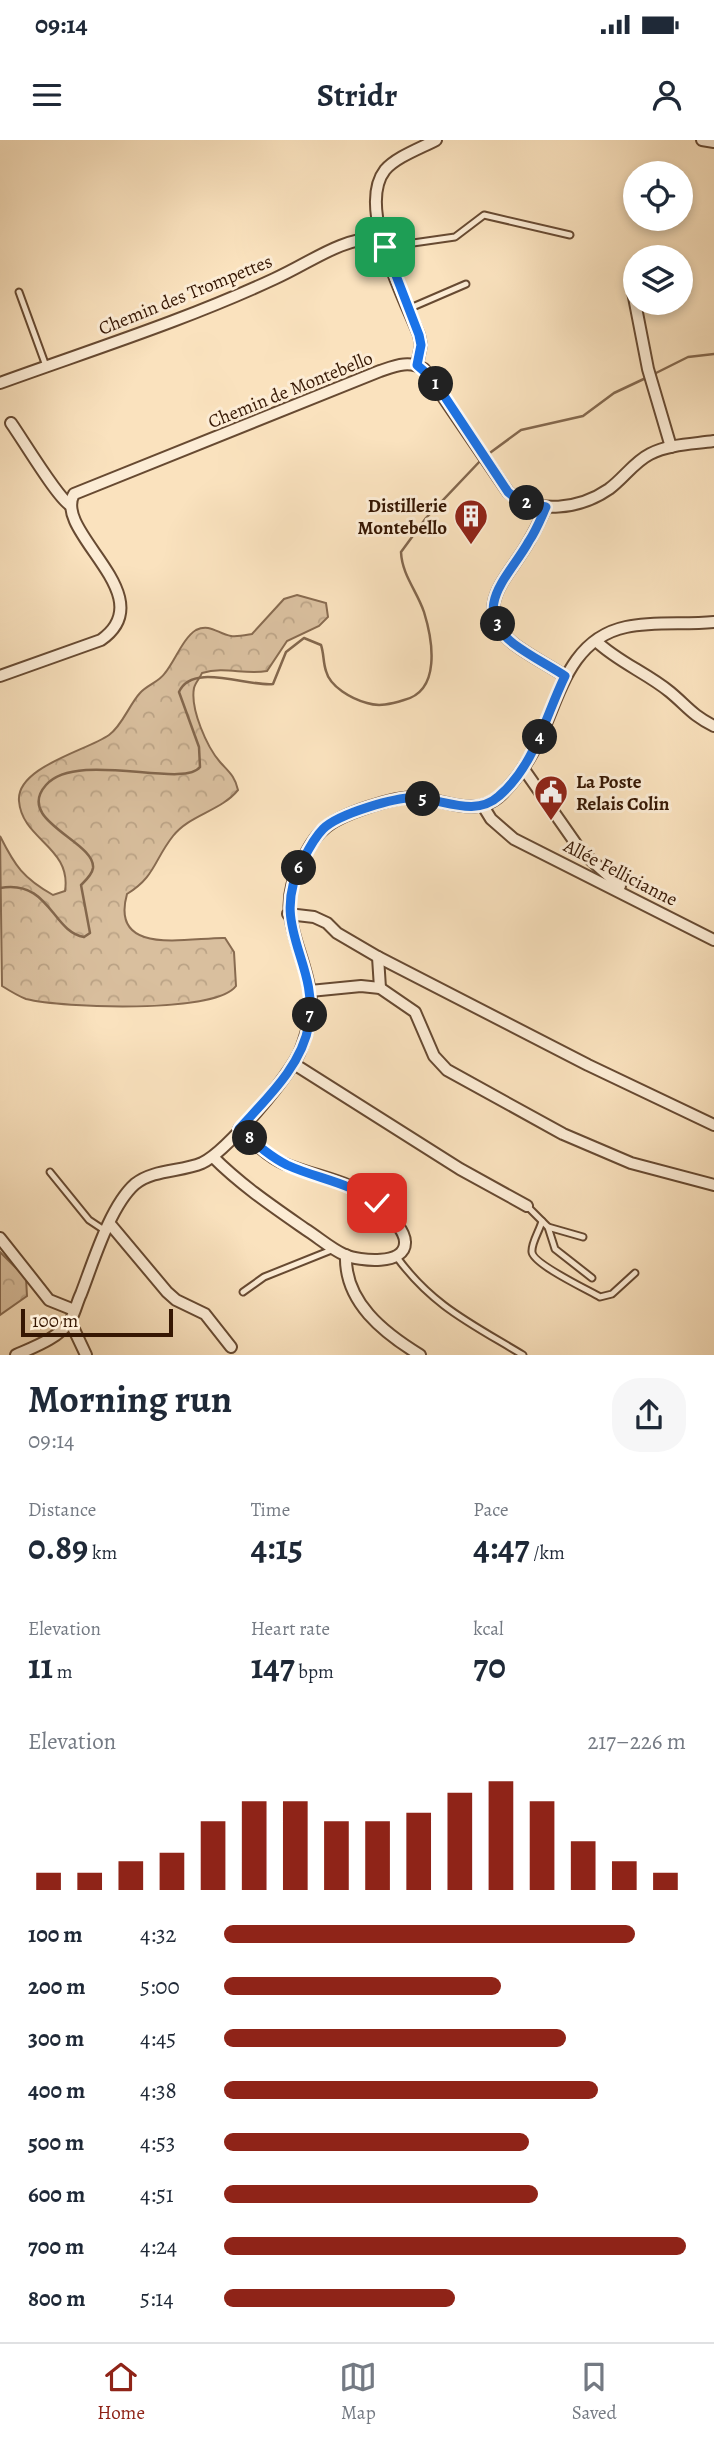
<!DOCTYPE html>
<html lang="en">
<head>
<meta charset="utf-8">
<style>
  body { margin:0; font-family:Alegreya,serif; background:#f6f6f7; color:#1f2937; height:100vh; display:flex; flex-direction:column; font-size:26px; white-space:nowrap }
  * { box-sizing:border-box; margin:0 }
  p { font-size:23px; color:#747a83 }
  .icon { flex:none; width:38px; height:38px; fill:none; stroke:currentColor; stroke-width:2; stroke-linecap:round; stroke-linejoin:round }
  .map { position:relative; height:1215px; overflow:hidden }
  .side { display:flex; flex-direction:column; background:#fff; flex:1 }
  .side>* { flex:none }
  .controls { position:absolute; left:623px; top:21px; display:grid; gap:14px }
  .controls a { display:grid; place-items:center; width:70px; height:70px; border-radius:50%; background:#fff; box-shadow:0 4px 10px #0003; font-size:35px }
  .scale { position:absolute; left:21px; bottom:18px; width:152px; box-sizing:border-box; padding-left:7px; border:4px solid #361703; border-top:0; font-size:19px; line-height:24px; white-space:nowrap; color:#361703; -webkit-text-stroke:5px #fcecd5; paint-order:stroke }
  .pin { position:absolute; display:grid; place-items:center; width:60px; height:60px; color:#fff; margin:-30px; border-radius:14px; box-shadow:0 4px 10px #0006 }
  .km { position:absolute; width:35px; height:35px; margin:-18px; border-radius:50%; background:#222; color:#fff; font-size:19px; line-height:35px; text-align:center }
  .round { display:grid; place-items:center; flex:none; width:74px; height:74px; border-radius:28px; background:#f6f6f7 }
  .summary { display:flex; align-items:center; justify-content:space-between; height:119px; padding:0 28px }
  h1 { font-size:38px; font-weight:600; line-height:52px }
  .metrics { display:grid; grid-template-columns:repeat(3,1fr); gap:10px; height:119px; padding:7px 28px }
  .metrics div { display:grid; align-content:center }
  .metrics b { font-size:35px; font-weight:600 }
  .metrics small { font-size:19px; font-weight:400 }
  .metrics p { font-size:19px }
  .chart { height:196px; padding:14px 28px }
  .chart p { display:flex; justify-content:space-between }
  .chart svg { width:100%; height:126px; margin-top:7px; stroke:#8f2418; stroke-width:6 }
  ul { padding:0 28px; list-style:none; font-size:23px }
  li { display:grid; grid-template-columns:112px 84px 1fr; align-items:center; height:52px }
  li i { height:18px; border-radius:9px; background:#8f2418 }
  .status { display:flex; justify-content:space-between; align-items:center; height:49px; padding:0 35px; background:#fff; direction:ltr }
  .status svg { height:19px; fill:currentColor }
  header { display:flex; justify-content:space-between; align-items:center; height:91px; padding:0 28px; background:#fff; font-size:32px; font-weight:600 }
  .dock { display:flex; justify-content:space-around; align-items:center; height:98px; border-top:2px solid #e0e1e3; background:#fff; font-size:19px; color:#747a83 }
  .dock a { display:grid; justify-items:center; gap:4px }
  .dock .on { color:#8f2418 }
  .map>svg:first-child { display:block }
  .forest { fill:url(#forest-crowns); stroke:#886b50; stroke-width:2 }
  .lines { fill:none; stroke-linecap:round; stroke-linejoin:round }
  .stream { stroke:#83674d; stroke-width:2.5 }
  .service-casing { stroke:#674a32; stroke-width:9 }
  .minor-casing { stroke:#674a32; stroke-width:14 }
  .service { stroke:#fcecd5; stroke-width:5 }
  .minor { stroke:#fcecd5; stroke-width:10 }
  .route-casing { stroke:#fff; stroke-width:14 }
  .route { stroke:#1a73e8; stroke-width:9 }
  .labels { text-anchor:middle; stroke-width:6; stroke-linejoin:round; paint-order:stroke }
  .street-label { font-size:19px; fill:#361703; stroke:#fcecd5 }
  .poi-label { font-size:19px; font-weight:bold; fill:#361703; stroke:#fcecd5; text-anchor:end }
</style>
</head>
<body>
<div class="status"><b>09:14</b><svg viewBox="0 0 49 12"><path d="M0 12V9h3v3zM5 12V6h3v6zM10 12V3h3v9zM15 12V0h3v12zM26 1h20v11H26zM47 4h2v5h-2z"/></svg></div>
<header><svg class="icon" aria-label="menu" viewBox="0 0 24 24"><path d="M4 6h16M4 12h16M4 18h16"/></svg>Stridr<svg class="icon" aria-label="person" viewBox="0 0 24 24"><circle cx="12" cy="8" r="4"/><path d="M4 21q1-7 8-7t8 7"/></svg></header>
<div class="map">
<svg width="714" height="1215" viewBox="0 0 714 1215">
  <defs>
    <pattern id="forest-crowns" width="20" height="18" patternUnits="userSpaceOnUse" patternTransform="scale(1.75)"><rect width="20" height="18" fill="#d9bf9e"/><path d="M2 6a3 3 0 1 1 6 0M12 15a3 3 0 1 1 6 0" fill="none" stroke="#bba386"/></pattern>
  </defs>
  <rect width="100%" height="100%" fill="#fae2be"/>
  <filter id="stains"><feTurbulence type="fractalNoise" baseFrequency=".00286" numOctaves="4"/><feColorMatrix values="0 0 0 0 .2 0 0 0 0 .09 0 0 0 0 .02 0 0 0 .5 -.17"/></filter>
  <radialGradient id="worn" r=".72"><stop offset=".6" stop-color="#630" stop-opacity="0"/><stop offset="1" stop-color="#630" stop-opacity=".3"/></radialGradient>
  <g class="forest">
    <path d="M 297,455 L 326,463 L 328,477 L 319,486 L 287,501 L 267,531 C 244,535 225,526 202,533 C 200,538 195,543 194,548 C 190,569 207,607 220,622 C 229,632 235,636 238,650 C 221,671 189,675 173,696 C 154,720 155,737 127,754 C 109,818 191,797 225,798 L 234,812 L 236,846 C 215,874 62,868 26,859 C 18,856 10,851 2,846 L 0,696 C 15,726 23,738 53,755 L 65,751 C 72,707 22,700 19,661 C 16,627 86,611 109,595 C 122,586 129,565 140,553 C 147,545 159,542 165,533 C 175,521 183,498 196,490 C 210,483 218,494 231,496 C 237,497 246,495 252,494 L 284,459 Z"/>
    <path d="M 0,1112 L 26,1138 L 27,1156 L 0,1175 Z"/>
  </g>
  <g class="lines">
    <g class="stream">
      <path d="M 654,234 L 688,217 L 714,214"/>
      <path d="M 487,315 L 521,290 L 583,276 L 614,253 L 648,237"/>
      <path d="M 0,748 C 50,739 52,792 84,797 L 90,793 L 81,745 C 85,741 92,735 93,728 C 96,701 14,681 46,645 C 77,610 183,649 200,627 L 199,607 L 179,552 C 192,522 248,547 273,544 L 286,512 L 304,498 L 321,505 C 324,514 323,522 326,531 C 330,547 352,559 367,563 C 379,567 391,564 404,560 C 441,551 433,501 424,472 C 417,451 402,435 401,412 L 426,378 L 482,319"/>
    </g>
    <g class="service-casing">
      <g id="service">
        <path d="M 385,107 L 455,97 L 484,75 L 570,95"/>
        <path d="M 19,152 L 46,226"/>
        <path d="M 408,169 L 466,144"/>
        <path d="M 50,1032 L 89,1080 L 107,1092"/>
        <path d="M 527,1066 L 548,1087 L 555,1109 L 592,1138"/>
        <path d="M 542,1081 C 540,1090 531,1103 532,1112 C 533,1124 588,1150 600,1157 L 612,1154 L 635,1133"/>
        <path d="M 548,1087 L 583,1097"/>
        <path d="M 396,1116 C 432,1166 472,1184 523,1215"/>
        <path d="M 243,1152 L 264,1137 L 334,1109"/>
      </g>
    </g>
    <g class="minor-casing">
      <g id="minor">
        <path d="M 702,0 L 714,2"/>
        <path d="M 632,147 L 648,229 L 671,307"/>
        <path d="M 417,225 L 421,205 L 419,195 C 404,157 356,67 385,30 C 396,17 421,8 436,0"/>
        <path d="M 0,243 C 91,210 186,180 274,139 C 312,122 338,99 381,97"/>
        <path d="M 11,283 C 23,300 57,357 70,365"/>
        <path d="M 546,367 C 541,378 536,390 529,401 C 510,436 468,468 514,504 C 530,516 548,525 565,536"/>
        <path d="M 596,501 C 618,522 647,533 670,552 C 688,567 692,575 714,586"/>
        <path d="M 0,536 L 101,500 C 164,456 52,392 74,354 L 380,231 C 395,226 409,220 424,229 L 508,352 C 537,375 580,369 609,349 C 624,338 634,322 650,314 C 669,304 694,304 714,301"/>
        <path d="M 523,628 L 581,711 L 620,746"/>
        <path d="M 483,666 L 491,679 L 514,699 L 714,800"/>
        <path d="M 288,774 L 314,777 L 327,783 L 337,793 L 378,817 L 588,925 L 714,985"/>
        <path d="M 378,817 L 380,848"/>
        <path d="M 310,851 L 361,846 L 380,848 L 415,872 L 434,916 L 447,930 L 563,994 L 631,1023 L 714,1045"/>
        <path d="M 294,924 L 460,1029 L 527,1066"/>
        <path d="M 213,1017 C 241,1045 272,1066 305,1089 C 318,1097 331,1109 345,1115 C 359,1121 406,1126 405,1102 C 405,1089 387,1073 378,1064 C 353,1041 321,1038 290,1026 C 270,1019 255,1003 239,989"/>
        <path d="M 110,1084 L 167,1152 L 176,1160 L 205,1174 L 231,1207"/>
        <path d="M 0,1098 L 49,1160 L 74,1170"/>
        <path d="M 346,1115 C 344,1162 384,1193 420,1215"/>
        <path d="M 70,1181 L 86,1215"/>
        <path d="M 16,1215 C 34,1207 59,1198 70,1181 C 75,1173 77,1162 81,1154 C 93,1123 110,1066 135,1044 C 154,1029 181,1032 202,1023 C 227,1011 291,935 301,909 C 308,890 313,872 310,852 C 302,802 274,774 301,723 C 307,711 314,697 324,689 C 339,674 396,656 417,657 C 445,660 477,678 501,655 C 515,641 529,621 538,602 C 559,558 569,499 626,487 C 655,481 685,485 714,482"/>
      </g>
    </g>
    <use href="#service" class="service"/>
    <use href="#minor" class="minor"/>
  </g>
  <g class="lines">
    <g class="route-casing">
      <path id="route" d="M 377,1063 C 349,1042 318,1039 287,1025 C 269,1016 254,1002 239,989 C 266,959 302,926 309,884 C 319,820 267,787 303,720 C 308,710 315,697 323,689 C 338,674 397,656 418,658 C 445,660 476,677 499,656 C 535,625 545,577 565,536 C 548,525 530,516 514,504 C 468,468 510,436 529,401 C 536,391 541,378 546,367 L 520,362 L 508,352 L 433,239 L 417,225 L 421,205 L 419,195 L 385,107"/>
    </g>
    <use href="#route" class="route"/>
  </g>
  <defs>
    <g id="building-pin" transform="scale(1.75)"><path d="M0 17L-7.5 6A9.5 9.5 0 1 1 7.5 6Z" fill="#8f2418" stroke="#fcecd5"/><path d="M-4-6H4V6H1V3H-1V6H-4ZM-2.5-4.3h1.7v1.8h-1.7ZM.8-4.3h1.7v1.8H.8ZM-2.5-1h1.7V.8h-1.7ZM.8-1h1.7V.8H.8Z" fill="#fff"/></g>
    <g id="civic-pin" transform="scale(1.75)"><path d="M0 17L-7.5 6A9.5 9.5 0 1 1 7.5 6Z" fill="#8f2418" stroke="#fcecd5"/><path d="M-.6-6.5H3V-4.5H.6V-3L4-1V1h2V6H-6V1h2V-1L-.6-3ZM-1.2 2.5V6h2.4V2.5Z" fill="#fff"/></g>
  </defs>
  <g fill-rule="evenodd">
    <use href="#building-pin" x="471" y="376"/>
    <use href="#civic-pin" x="551" y="652"/>
  </g>
  <g class="labels">
    <g class="street-label">
      <text transform="translate(185 154) rotate(-22)" y="7">Chemin des Trompettes</text>
      <text transform="translate(290 249) rotate(-22)" y="7">Chemin de Montebello</text>
      <text transform="translate(621 732) rotate(27)" y="7">Allée Fellicianne</text>
    </g>
    <g class="poi-label">
      <text x="447" y="372">Distillerie<tspan x="447" dy="22">Montebello</tspan></text>
      <text x="576" y="648" text-anchor="start">La Poste<tspan x="576" dy="22">Relais Colin</tspan></text>
    </g>
  </g>
  <rect width="100%" height="100%" filter="url(#stains)"/>
  <rect width="100%" height="100%" fill="url(#worn)"/>
</svg>
<div class="controls">
<a><svg class="icon" aria-label="locate" viewBox="0 0 24 24"><circle cx="12" cy="12" r="6"/><path d="M12 2v4M12 18v4M2 12h4M18 12h4"/></svg></a>
<a><svg class="icon" aria-label="layers" viewBox="0 0 24 24"><path d="M12 4l9 5-9 5-9-5zM3 14l9 5 9-5"/></svg></a>
</div>
<div class="scale">100 m</div>
<div class="pin" style="left:385px;top:107px;background:#1e9e55"><svg class="icon" aria-label="arrive" viewBox="0 0 24 24"><path d="M6 21V4h12l-3 4 3 4H6"/></svg></div>
<div class="pin" style="left:377px;top:1063px;background:#d93025"><svg class="icon" aria-label="check" viewBox="0 0 24 24"><path d="M5 12l5 5 9-10"/></svg></div>
<b class="km" style="left:436px;top:244px">1</b>
<b class="km" style="left:527px;top:363px">2</b>
<b class="km" style="left:498px;top:484px">3</b>
<b class="km" style="left:540px;top:597px">4</b>
<b class="km" style="left:423px;top:659px">5</b>
<b class="km" style="left:299px;top:728px">6</b>
<b class="km" style="left:310px;top:875px">7</b>
<b class="km" style="left:250px;top:998px">8</b>
</div>
<section class="side">
<div class="summary"><div><h1>Morning run</h1><p>09:14</p></div><a class="round"><svg class="icon" aria-label="share" viewBox="0 0 24 24"><path d="M12 15V3M7 8l5-5 5 5M5 13v7h14v-7"/></svg></a></div>
<div class="metrics">
<div><p>Distance</p><b>0.89<small> km</small></b></div>
<div><p>Time</p><b>4:15</b></div>
<div><p>Pace</p><b>4:47<small> /km</small></b></div>
</div>
<div class="metrics">
<div><p>Elevation</p><b>11<small> m</small></b></div>
<div><p>Heart rate</p><b>147<small> bpm</small></b></div>
<div><p>kcal</p><b>70</b></div>
</div>
<div class="chart"><p><span>Elevation</span>217–226 m</p>
<svg viewBox="0 0 160 44" preserveAspectRatio="none"><path d="M5 44V38M15 44V38M25 44V34M35 44V31M45 44V20M55 44V13M65 44V13M75 44V20M85 44V20M95 44V17M105 44V10M115 44V6M125 44V13M135 44V27M145 44V34M155 44V38"/></svg>
</div>
<ul>
<li><b>100 m</b>4:32<i style="width:89%"></i></li>
<li><b>200 m</b>5:00<i style="width:60%"></i></li>
<li><b>300 m</b>4:45<i style="width:74%"></i></li>
<li><b>400 m</b>4:38<i style="width:81%"></i></li>
<li><b>500 m</b>4:53<i style="width:66%"></i></li>
<li><b>600 m</b>4:51<i style="width:68%"></i></li>
<li><b>700 m</b>4:24<i style="width:100%"></i></li>
<li><b>800 m</b>5:14<i style="width:50%"></i></li>
</ul>
</section>
<nav class="dock">
<a class="on"><svg class="icon" aria-label="home" viewBox="0 0 24 24"><path d="M3 11l9-7 9 7M6 9v11h12V9"/></svg>Home</a>
<a><svg class="icon" aria-label="map" viewBox="0 0 24 24"><path d="M3 6l6-2 6 2 6-2v14l-6 2-6-2-6 2zM9 4v14M15 6v14"/></svg>Map</a>
<a><svg class="icon" aria-label="saved" viewBox="0 0 24 24"><path d="M7 4h10v16l-5-4-5 4z"/></svg>Saved</a>
</nav>
</body>
</html>
